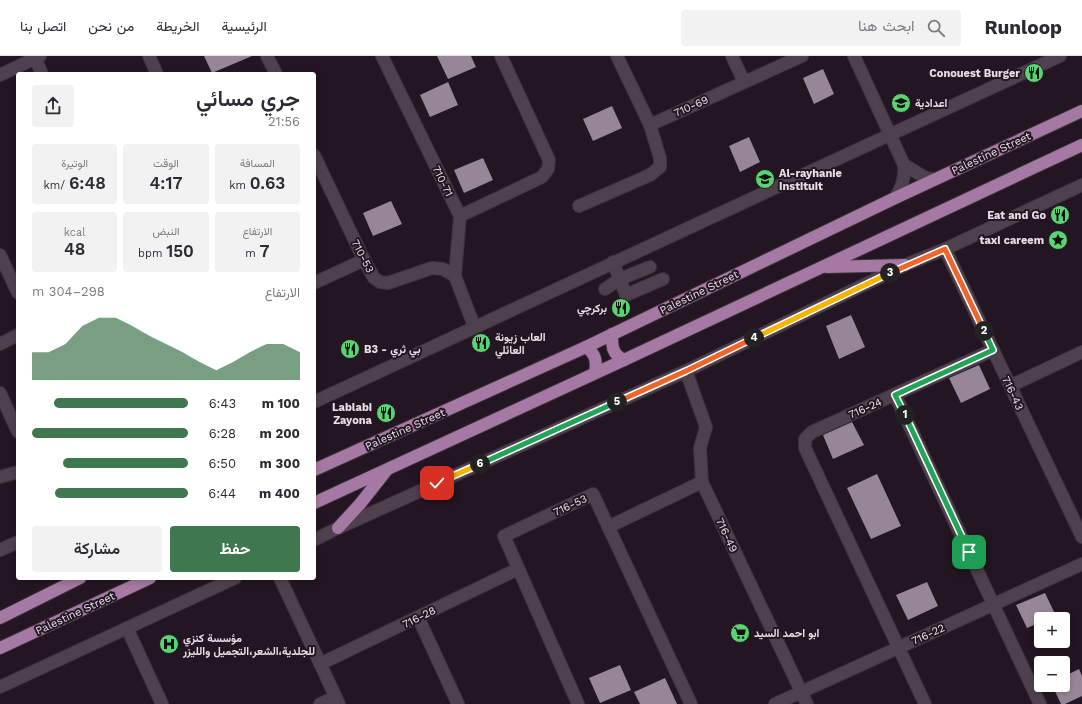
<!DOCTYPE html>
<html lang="ar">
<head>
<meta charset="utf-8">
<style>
  body { margin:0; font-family:"Work Sans",Vazirmatn,sans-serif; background:#f2f2f3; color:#2b2b33; direction:rtl; height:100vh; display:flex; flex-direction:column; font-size:15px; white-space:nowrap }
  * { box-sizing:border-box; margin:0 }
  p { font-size:13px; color:#7c7c81 }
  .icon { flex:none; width:22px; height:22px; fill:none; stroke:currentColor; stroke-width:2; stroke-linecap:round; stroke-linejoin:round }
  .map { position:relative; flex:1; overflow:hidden; direction:ltr }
  .drawer { position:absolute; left:16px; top:16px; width:300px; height:508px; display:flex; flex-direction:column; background:#fff; border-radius:4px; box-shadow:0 2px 6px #0003; direction:rtl }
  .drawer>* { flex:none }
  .controls { position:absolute; left:1034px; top:556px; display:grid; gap:8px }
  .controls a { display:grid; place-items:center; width:36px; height:36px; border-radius:4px; background:#fff; box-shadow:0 2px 6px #0003; font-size:20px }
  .pin { position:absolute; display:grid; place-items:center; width:34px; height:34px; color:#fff; margin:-17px; border-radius:8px; box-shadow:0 2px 6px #0006 }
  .km { position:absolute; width:20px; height:20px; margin:-10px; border-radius:50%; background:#222; color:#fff; font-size:11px; line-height:20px; text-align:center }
  .round { display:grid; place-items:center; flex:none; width:42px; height:42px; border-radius:4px; background:#f2f2f3 }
  .summary { display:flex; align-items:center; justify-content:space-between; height:68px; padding:0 16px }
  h1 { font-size:22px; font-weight:600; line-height:30px }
  .figures { display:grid; grid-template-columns:repeat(3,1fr); gap:6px; height:68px; padding:4px 16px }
  .figures div { display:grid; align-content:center; border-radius:4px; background:#f2f2f3; text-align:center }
  .figures b { font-size:17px; font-weight:600 }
  .figures small { font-size:11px; font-weight:400 }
  .figures p { font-size:11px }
  .chart { height:112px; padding:8px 16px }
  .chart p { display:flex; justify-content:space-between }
  .chart svg { width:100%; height:72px; margin-top:4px; fill:#3f774e; opacity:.7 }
  .action { display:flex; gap:8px; margin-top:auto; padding:8px 16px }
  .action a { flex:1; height:46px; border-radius:4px; background:#3f774e; color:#fff; font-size:16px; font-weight:600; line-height:46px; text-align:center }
  .action a+a { background:#f2f2f3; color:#2b2b33 }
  ul { padding:0 16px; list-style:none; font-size:13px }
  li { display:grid; grid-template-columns:64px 48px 1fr; align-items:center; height:30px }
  li i { height:10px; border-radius:5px; background:#3f774e }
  header { display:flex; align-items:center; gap:24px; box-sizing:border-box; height:56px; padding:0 20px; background:#fff; border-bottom:1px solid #e1e1e2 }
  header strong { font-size:19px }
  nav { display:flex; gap:22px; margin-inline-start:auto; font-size:14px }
  .search { width:280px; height:36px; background:#f2f2f3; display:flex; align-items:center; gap:10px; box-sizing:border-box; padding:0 14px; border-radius:4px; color:#7c7c81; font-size:15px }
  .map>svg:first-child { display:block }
  .building { fill:#978697 }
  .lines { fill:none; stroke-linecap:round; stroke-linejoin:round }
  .minor-casing { stroke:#3c333c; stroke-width:14 }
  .major-casing { stroke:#3c333c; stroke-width:14 }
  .minor { stroke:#4f404e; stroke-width:12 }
  .major { stroke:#a579a3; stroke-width:12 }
  .split-1-casing { stroke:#fff; stroke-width:8 }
  .split-2-casing { stroke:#fff; stroke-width:8 }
  .split-3-casing { stroke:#fff; stroke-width:8 }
  .split-4-casing { stroke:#fff; stroke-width:8 }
  .split-5-casing { stroke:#fff; stroke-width:8 }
  .split-6-casing { stroke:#fff; stroke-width:8 }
  .split-7-casing { stroke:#fff; stroke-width:8 }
  .split-1 { stroke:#22a559; stroke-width:5 }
  .split-2 { stroke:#22a559; stroke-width:5 }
  .split-3 { stroke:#f0652b; stroke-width:5 }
  .split-4 { stroke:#f5b400; stroke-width:5 }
  .split-5 { stroke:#f0652b; stroke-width:5 }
  .split-6 { stroke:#22a559; stroke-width:5 }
  .split-7 { stroke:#f5b400; stroke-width:5 }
  .labels { text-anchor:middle; stroke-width:4; stroke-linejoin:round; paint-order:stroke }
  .poi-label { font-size:11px; font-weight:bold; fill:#e9dfe8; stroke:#231622; text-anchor:start }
  .street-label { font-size:11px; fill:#e9dfe8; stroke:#231622 }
</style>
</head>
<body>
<header>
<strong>Runloop</strong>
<div class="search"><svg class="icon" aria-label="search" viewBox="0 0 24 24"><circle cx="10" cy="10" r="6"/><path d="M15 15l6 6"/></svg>ابحث هنا</div>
<nav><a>الرئيسية</a><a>الخريطة</a><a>من نحن</a><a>اتصل بنا</a></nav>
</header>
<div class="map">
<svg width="1082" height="648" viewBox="0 0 1082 648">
  <rect width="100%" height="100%" fill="#231622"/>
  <g class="building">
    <path d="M 204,0 L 252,0 L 212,17 Z"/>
    <path d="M 437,0 L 471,0 L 476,11 L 448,23 Z"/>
    <path d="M 823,13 L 834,38 L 814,48 L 803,22 Z"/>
    <path d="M 448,26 L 458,49 L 430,61 L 420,39 Z"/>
    <path d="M 612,50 L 622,72 L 593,85 L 583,63 Z"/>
    <path d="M 749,81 L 760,106 L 740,116 L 729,90 Z"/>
    <path d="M 483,102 L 493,124 L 464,137 L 454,114 Z"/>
    <path d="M 391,145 L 402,168 L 373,180 L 363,157 Z"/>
    <path d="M 851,259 L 865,291 L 839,303 L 826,270 Z"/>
    <path d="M 979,309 L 990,333 L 961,347 L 949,322 Z"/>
    <path d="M 852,366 L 864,389 L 833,403 L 823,379 Z"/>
    <path d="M 877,418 L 901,470 L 871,483 L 847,432 Z"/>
    <path d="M 927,526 L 938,550 L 908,564 L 896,539 Z"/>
    <path d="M 1045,537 L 1056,560 L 1049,563 L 1041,563 L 1041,566 L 1027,572 L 1016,549 Z"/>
    <path d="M 620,609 L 631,634 L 600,647 L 589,622 Z"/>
    <path d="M 1079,613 L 1082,620 L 1082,640 L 1065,648 L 1061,648 L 1052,629 L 1063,629 L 1063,621 Z"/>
    <path d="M 665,622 L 677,648 L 640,648 L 634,636 Z"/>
  </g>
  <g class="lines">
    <g class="minor-casing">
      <g id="minor">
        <path d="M 34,0 L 42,18"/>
        <path d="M 149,0 L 157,18"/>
        <path d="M 267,0 L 276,18"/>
        <path d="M 382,0 L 460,160 L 542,121 L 548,113 L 549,104 L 501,0"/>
        <path d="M 617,0 L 650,69 L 802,0"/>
        <path d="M 732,0 L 744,26"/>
        <path d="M 854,0 L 904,109 C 905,121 903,131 895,142"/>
        <path d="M 0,19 L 40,0"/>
        <path d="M 314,99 L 364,204 L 374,222 L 380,226 L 388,227 L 432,212 L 443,213 L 455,220"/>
        <path d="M 904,109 L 926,122 L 935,123"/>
        <path d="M 579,150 L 650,119 L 660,111 L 660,102 L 650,69"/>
        <path d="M 460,160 L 455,220 L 474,270"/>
        <path d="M 945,193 L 1082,481"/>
        <path d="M 0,199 L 18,237"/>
        <path d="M 613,206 L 626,239 L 663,223"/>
        <path d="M 314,227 L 364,204"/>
        <path d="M 605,233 L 620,223 L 650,211"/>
        <path d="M 0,288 L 18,279"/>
        <path d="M 686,315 L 706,371 L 700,392 L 702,426 L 807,648"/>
        <path d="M 1010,330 L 1082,296"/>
        <path d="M 0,337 L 18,376"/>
        <path d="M 895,339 L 1040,648"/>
        <path d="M 314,346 C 561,229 812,116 1060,0"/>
        <path d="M 0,421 L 18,416"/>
        <path d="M 608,471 L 702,426"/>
        <path d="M 314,484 L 338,472 L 686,315 L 905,209 L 945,193 L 1082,129"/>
        <path d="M 0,494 L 18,486"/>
        <path d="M 280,522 L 339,648"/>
        <path d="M 418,561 L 458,648"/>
        <path d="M 127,572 L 162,648"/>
        <path d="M 320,608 L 518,513"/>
        <path d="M 0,631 L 235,522"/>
        <path d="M 320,648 L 335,641"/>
        <path d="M 578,648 L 504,480 L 593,438 L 691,648"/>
        <path d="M 775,648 L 1082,508"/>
        <path d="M 925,648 L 805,392 L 805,383 L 812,376 L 993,294"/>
      </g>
    </g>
    <g class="major-casing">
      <g id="major">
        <path d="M 827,211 L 905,209"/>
        <path d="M 612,278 C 612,291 612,298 624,304"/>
        <path d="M 586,291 C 596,298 597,306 595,317"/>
        <path d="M 314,414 L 586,291 L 895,142 L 1082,55"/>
        <path d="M 314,447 L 624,304 L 1082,89"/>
        <path d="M 338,472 L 360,448 L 386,415"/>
        <path d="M 0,562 L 80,522"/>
        <path d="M 0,592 L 150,522"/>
      </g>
    </g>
    <use href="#minor" class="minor"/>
    <use href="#major" class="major"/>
  </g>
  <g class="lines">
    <g class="split-1-casing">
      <path id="split-1" d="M 905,359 L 969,496"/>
    </g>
    <g class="split-2-casing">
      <path id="split-2" d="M 905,359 L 895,339 L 993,294 L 984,275"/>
    </g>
    <g class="split-3-casing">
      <path id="split-3" d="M 890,217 L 945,193 L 984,275"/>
    </g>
    <g class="split-4-casing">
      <path id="split-4" d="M 754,282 L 890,217"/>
    </g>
    <g class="split-5-casing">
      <path id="split-5" d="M 617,346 L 686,315 L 754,282"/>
    </g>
    <g class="split-6-casing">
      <path id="split-6" d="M 480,408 L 617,346"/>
    </g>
    <g class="split-7-casing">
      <path id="split-7" d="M 437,427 L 480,408"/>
    </g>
    <use href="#split-1" class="split-1"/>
    <use href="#split-2" class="split-2"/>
    <use href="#split-3" class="split-3"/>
    <use href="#split-4" class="split-4"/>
    <use href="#split-5" class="split-5"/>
    <use href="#split-6" class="split-6"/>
    <use href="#split-7" class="split-7"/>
  </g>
  <defs>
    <g id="restaurant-disc" transform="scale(1)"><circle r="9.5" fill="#58d570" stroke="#231622"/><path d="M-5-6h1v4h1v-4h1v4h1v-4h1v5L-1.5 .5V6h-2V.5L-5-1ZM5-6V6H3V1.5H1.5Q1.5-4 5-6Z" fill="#111"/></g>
    <g id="school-disc" transform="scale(1)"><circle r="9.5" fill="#58d570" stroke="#231622"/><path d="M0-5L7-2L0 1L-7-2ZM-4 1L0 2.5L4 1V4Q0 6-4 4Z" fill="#111"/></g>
    <g id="sight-disc" transform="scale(1)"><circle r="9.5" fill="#58d570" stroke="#231622"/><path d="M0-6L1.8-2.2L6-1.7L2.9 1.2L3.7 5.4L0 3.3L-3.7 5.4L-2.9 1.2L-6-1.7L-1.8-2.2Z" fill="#111"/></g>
    <g id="supermarket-disc" transform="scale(1)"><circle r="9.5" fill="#58d570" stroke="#231622"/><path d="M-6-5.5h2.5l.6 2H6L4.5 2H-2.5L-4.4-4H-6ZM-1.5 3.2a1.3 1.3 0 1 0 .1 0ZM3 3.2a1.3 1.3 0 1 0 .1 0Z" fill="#111"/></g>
    <g id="hospital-disc" transform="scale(1)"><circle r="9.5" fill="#58d570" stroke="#231622"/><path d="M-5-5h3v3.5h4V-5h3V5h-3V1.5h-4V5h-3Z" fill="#111"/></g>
  </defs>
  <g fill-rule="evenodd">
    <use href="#restaurant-disc" x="1034" y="17"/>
    <use href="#school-disc" x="901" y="47"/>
    <use href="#school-disc" x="765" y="123"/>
    <use href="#restaurant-disc" x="1060" y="159"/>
    <use href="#sight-disc" x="1058" y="184"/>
    <use href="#restaurant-disc" x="621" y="252"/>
    <use href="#restaurant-disc" x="481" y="287"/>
    <use href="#restaurant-disc" x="350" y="293"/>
    <use href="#restaurant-disc" x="386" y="357"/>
    <use href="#supermarket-disc" x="740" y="577"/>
    <use href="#hospital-disc" x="169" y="588"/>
  </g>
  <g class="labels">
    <g class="poi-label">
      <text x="1020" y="21" text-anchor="end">Conouest Burger</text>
      <text x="915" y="51">اعدادية</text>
      <text x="779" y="121">Al-rayhanie<tspan x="779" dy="13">Instituit</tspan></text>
      <text x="1046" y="163" text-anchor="end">Eat and Go</text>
      <text x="1044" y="188" text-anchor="end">taxi careem</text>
      <text x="607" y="256" text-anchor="end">بركرچي</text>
      <text x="495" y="285">العاب زيونة<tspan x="495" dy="13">العائلي</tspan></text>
      <text x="364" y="297">B3 - بي ثري</text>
      <text x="372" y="355" text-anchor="end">Lablabi<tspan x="372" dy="13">Zayona</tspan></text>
      <text x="754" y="581">ابو احمد السيد</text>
      <text x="183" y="586">مؤسسة كنزي<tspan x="183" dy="13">للجلدية،الشعر،التجميل والليزر</tspan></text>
    </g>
    <g class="street-label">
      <text transform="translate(691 50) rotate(-24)" y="4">710-69</text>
      <text transform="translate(991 97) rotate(-25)" y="4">Palestine Street</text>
      <text transform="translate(443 125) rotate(64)" y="4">710-71</text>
      <text transform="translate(363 200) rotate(63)" y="4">710-53</text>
      <text transform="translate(699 236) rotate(-26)" y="4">Palestine Street</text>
      <text transform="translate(1013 337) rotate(65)" y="4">716-43</text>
      <text transform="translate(865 352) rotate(-24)" y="4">716-24</text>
      <text transform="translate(405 373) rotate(-24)" y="4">Palestine Street</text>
      <text transform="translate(570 449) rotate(-25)" y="4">716-53</text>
      <text transform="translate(727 479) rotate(65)" y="4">716-49</text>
      <text transform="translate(75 557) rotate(-25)" y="4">Palestine Street</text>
      <text transform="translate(419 561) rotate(-26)" y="4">716-28</text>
      <text transform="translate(928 578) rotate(-25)" y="4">716-22</text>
    </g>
  </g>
</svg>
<div class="controls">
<a>+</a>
<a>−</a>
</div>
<div class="pin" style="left:969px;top:496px;background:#1e9e55"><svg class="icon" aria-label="arrive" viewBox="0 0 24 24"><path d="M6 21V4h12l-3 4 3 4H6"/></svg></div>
<div class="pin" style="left:437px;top:427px;background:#d93025"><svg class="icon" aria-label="check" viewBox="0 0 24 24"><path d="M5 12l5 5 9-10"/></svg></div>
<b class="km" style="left:905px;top:359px">1</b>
<b class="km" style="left:984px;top:275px">2</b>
<b class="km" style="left:890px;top:217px">3</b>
<b class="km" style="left:754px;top:282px">4</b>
<b class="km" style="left:617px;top:346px">5</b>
<b class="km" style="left:480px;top:408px">6</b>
<section class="drawer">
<div class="summary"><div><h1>جري مسائي</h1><p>21:56</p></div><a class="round"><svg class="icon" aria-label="share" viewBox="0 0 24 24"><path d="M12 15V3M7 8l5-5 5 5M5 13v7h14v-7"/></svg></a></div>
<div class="figures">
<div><p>المسافة</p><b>0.63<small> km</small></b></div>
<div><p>الوقت</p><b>4:17</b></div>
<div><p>الوتيرة</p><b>6:48<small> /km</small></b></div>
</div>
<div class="figures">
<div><p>الارتفاع</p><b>7<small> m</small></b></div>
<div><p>النبض</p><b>150<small> bpm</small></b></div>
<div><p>kcal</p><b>48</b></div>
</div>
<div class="chart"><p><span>الارتفاع</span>298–304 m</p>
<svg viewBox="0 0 160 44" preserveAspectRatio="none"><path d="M0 44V27L10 27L20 22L30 11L40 6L50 6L60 11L70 17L80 22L90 27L100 33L110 38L120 33L130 27L140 22L150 22L160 27V44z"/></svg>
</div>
<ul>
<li><b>100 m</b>6:43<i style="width:86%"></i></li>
<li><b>200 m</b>6:28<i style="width:100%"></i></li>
<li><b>300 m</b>6:50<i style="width:80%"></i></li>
<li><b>400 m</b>6:44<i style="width:85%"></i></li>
</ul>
<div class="action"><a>حفظ</a><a>مشاركة</a></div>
</section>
</div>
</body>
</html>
